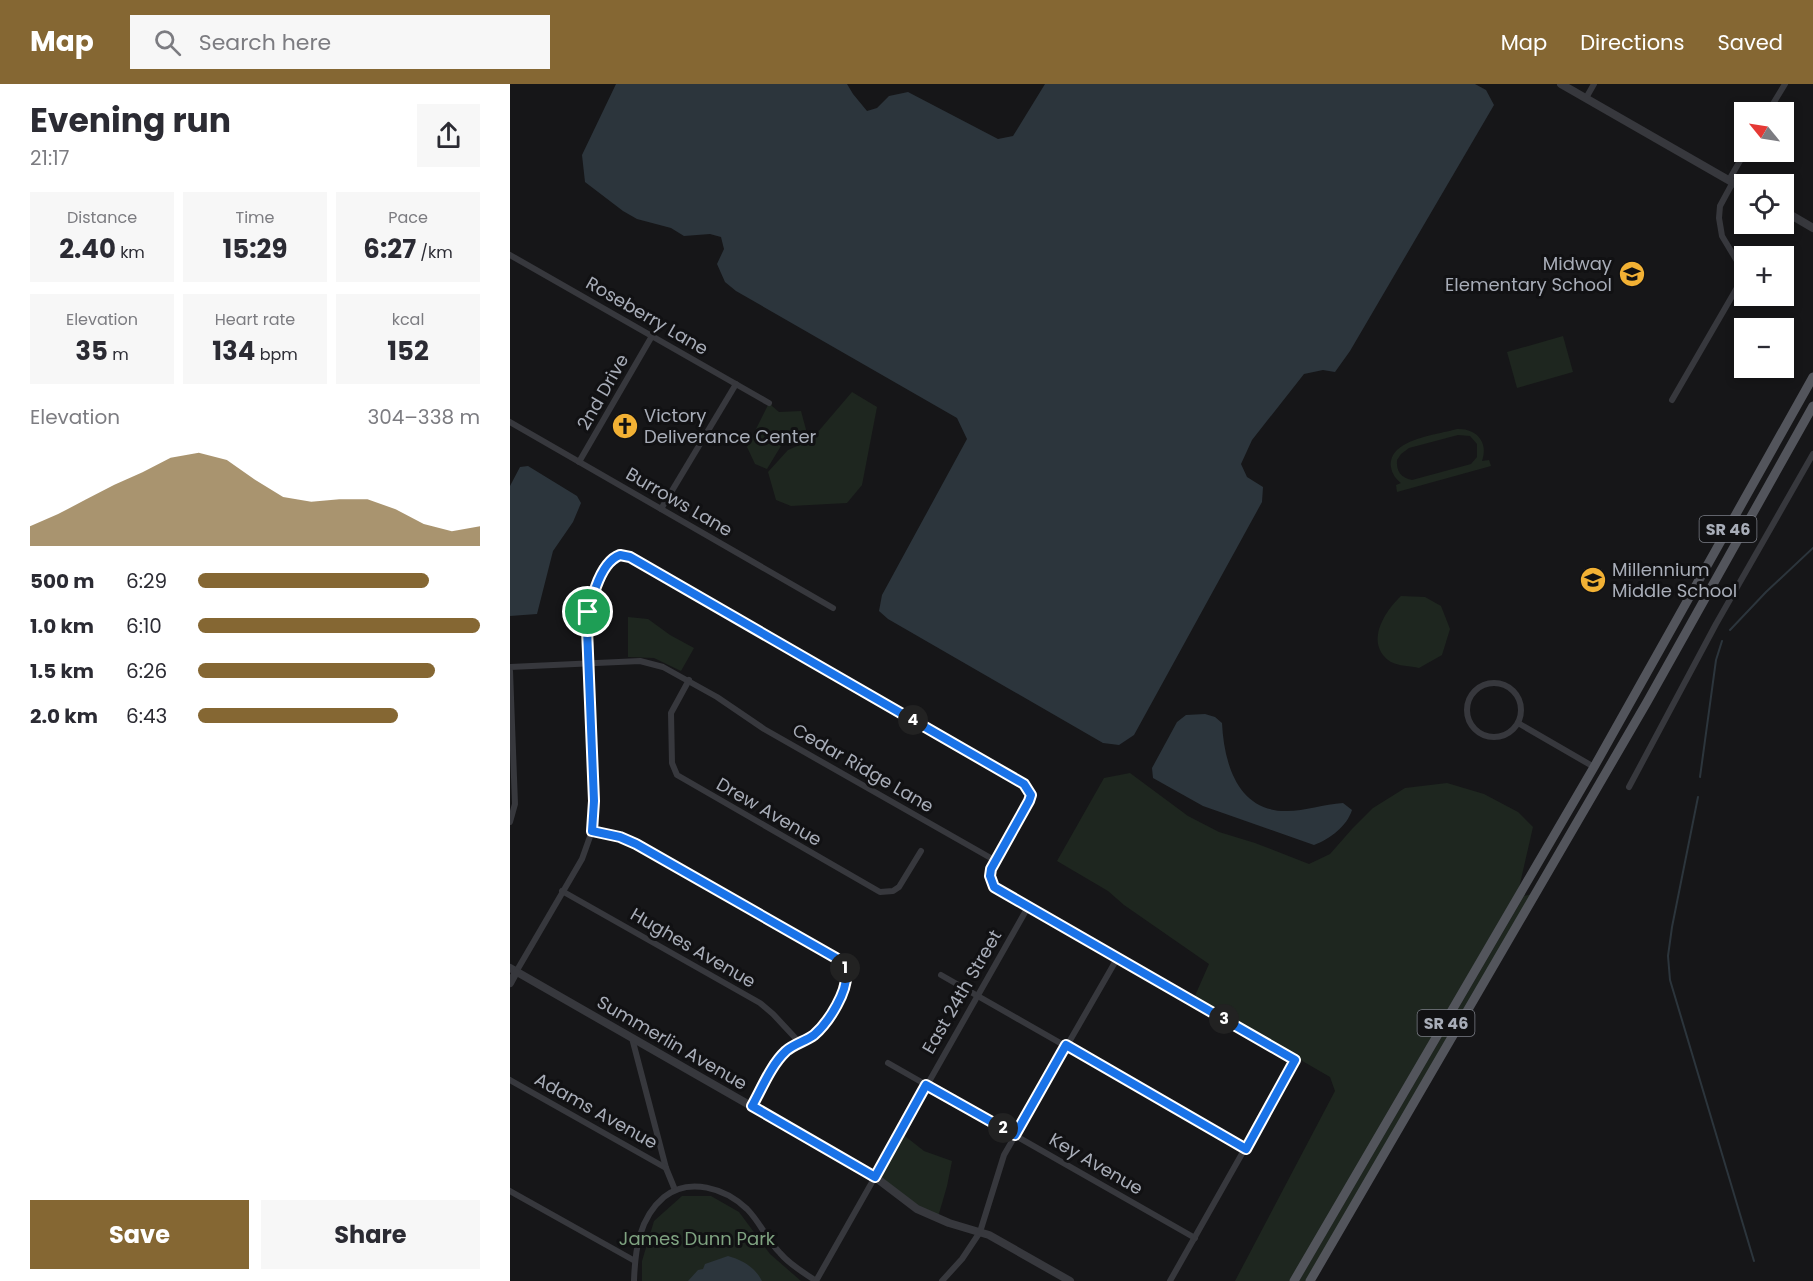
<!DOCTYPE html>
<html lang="en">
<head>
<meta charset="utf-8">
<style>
  body { margin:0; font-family:Poppins,sans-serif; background:#f7f7f7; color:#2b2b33; height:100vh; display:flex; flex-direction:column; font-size:22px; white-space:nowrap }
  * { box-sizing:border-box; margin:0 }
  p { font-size:20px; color:#7c7c81 }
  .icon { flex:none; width:33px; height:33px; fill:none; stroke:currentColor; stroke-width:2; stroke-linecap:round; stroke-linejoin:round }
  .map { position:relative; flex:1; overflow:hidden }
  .drawer { display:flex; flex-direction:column; background:#fff; width:510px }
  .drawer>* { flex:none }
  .needle { width:39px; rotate:300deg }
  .fabs { position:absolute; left:1224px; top:18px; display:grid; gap:12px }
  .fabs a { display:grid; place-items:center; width:60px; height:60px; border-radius:0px; background:#fff; box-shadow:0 3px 9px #0003; font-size:30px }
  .pin { position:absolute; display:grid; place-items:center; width:51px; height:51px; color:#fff; margin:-26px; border:3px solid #fff; border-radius:50%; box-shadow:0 2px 6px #0007 }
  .km { position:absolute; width:30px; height:30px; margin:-15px; border-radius:50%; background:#222; color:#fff; font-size:16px; line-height:30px; text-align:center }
  .round { display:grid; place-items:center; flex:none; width:63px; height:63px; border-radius:0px; background:#f7f7f7 }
  .head { display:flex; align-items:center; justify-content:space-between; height:102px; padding:0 30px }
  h1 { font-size:33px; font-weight:700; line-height:45px }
  .figures { display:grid; grid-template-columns:repeat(3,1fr); gap:9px; height:102px; padding:6px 30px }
  .figures div { display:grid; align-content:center; border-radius:0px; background:#f7f7f7; text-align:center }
  .figures b { font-size:26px; font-weight:700 }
  .figures small { font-size:16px; font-weight:400 }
  .figures p { font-size:16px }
  .chart { height:168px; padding:12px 30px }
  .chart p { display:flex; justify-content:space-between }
  .chart svg { width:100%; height:108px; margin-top:6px; fill:#856733; opacity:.7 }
  .button { display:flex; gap:12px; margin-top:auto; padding:12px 30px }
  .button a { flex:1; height:69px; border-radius:0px; background:#856733; color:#fff; font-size:24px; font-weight:700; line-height:69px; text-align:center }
  .button a+a { background:#f7f7f7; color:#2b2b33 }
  ul { padding:0 30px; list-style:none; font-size:20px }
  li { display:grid; grid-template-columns:96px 72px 1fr; align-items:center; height:45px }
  li i { height:15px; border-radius:8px; background:#856733 }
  header { display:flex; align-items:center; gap:36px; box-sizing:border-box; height:84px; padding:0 30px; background:#856733; color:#fff }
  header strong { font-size:28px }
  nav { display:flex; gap:33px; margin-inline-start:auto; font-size:21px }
  .search { width:420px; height:54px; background:#f7f7f7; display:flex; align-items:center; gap:15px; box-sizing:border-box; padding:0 21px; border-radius:0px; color:#7c7c81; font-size:22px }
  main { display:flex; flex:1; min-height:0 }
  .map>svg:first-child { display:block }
  .green { fill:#1e261f; fill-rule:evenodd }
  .water { fill:#2c353c }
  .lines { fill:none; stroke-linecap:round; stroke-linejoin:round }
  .stream { stroke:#2c353c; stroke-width:2 }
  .minor { stroke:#37383d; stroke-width:6 }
  .tertiary { stroke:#37383d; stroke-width:8 }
  .primary { stroke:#53555c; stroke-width:9 }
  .route-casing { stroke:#fff; stroke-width:12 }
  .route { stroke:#1a73e8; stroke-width:8 }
  .labels { text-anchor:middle; stroke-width:6; stroke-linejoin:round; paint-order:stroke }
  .shield { fill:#111113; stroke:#7b7e86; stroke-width:1.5 }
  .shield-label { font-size:16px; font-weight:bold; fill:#a8adb8 }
  .poi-label { font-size:18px; fill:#a8adb8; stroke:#111113; text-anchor:start }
  .street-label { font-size:18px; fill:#a8adb8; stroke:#111113 }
  .park-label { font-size:18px; fill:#7fa381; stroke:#111113 }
</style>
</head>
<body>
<header>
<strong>Map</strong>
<div class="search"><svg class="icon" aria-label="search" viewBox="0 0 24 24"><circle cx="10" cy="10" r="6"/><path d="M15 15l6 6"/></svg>Search here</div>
<nav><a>Map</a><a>Directions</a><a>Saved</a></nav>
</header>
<main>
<section class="drawer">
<div class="head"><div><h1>Evening run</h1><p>21:17</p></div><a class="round"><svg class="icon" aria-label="share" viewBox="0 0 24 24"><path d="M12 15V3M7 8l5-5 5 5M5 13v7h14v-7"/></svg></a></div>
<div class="figures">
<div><p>Distance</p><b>2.40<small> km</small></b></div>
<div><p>Time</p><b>15:29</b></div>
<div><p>Pace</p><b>6:27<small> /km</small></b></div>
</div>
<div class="figures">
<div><p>Elevation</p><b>35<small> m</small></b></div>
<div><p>Heart rate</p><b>134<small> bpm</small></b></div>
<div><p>kcal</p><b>152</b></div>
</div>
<div class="chart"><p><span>Elevation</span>304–338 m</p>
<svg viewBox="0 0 160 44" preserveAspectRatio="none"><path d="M0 44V36L10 31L20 25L30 19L40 14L50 8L60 6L70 9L80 17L90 24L100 26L110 25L120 25L130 29L140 35L150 38L160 36V44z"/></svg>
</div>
<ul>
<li><b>500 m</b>6:29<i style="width:82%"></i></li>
<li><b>1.0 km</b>6:10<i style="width:100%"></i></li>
<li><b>1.5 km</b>6:26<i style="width:84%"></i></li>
<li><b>2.0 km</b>6:43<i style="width:71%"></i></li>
</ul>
<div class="button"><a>Save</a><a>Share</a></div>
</section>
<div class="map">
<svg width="1303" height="1197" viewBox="0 0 1303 1197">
  <rect width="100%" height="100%" fill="#161618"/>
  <g class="green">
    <path d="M 1053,252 L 1063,288 L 1007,304 L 997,268 Z"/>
    <path d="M 342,308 L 367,323 L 352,401 L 337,419 L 281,422 L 266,416 L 258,388 L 278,366 L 301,356 Z"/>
    <path d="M 260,317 L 262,322 L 269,328 L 291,327 L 298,353 L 285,358 L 284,353 L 274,357 L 257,385 L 245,380 L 237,363 Z"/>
    <path d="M 947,345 C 966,344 979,358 972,377 L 979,376 L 981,382 L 887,408 L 886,401 L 891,399 C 886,395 882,390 881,383 C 878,355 927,351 947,345 ZM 948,351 L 960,352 L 967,360 L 967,373 L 961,380 L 902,396 C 891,394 886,387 887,376 L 891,370 L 899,364 Z"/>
    <path d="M 891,512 L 915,513 L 931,522 L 940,545 L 932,571 L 909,584 C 901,582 888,582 881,578 C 854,560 874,528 891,512 Z"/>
    <path d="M 118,533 L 138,535 L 160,551 L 184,564 L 171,587 L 144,574 L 118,573 Z"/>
    <path d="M 620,689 L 678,732 L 709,748 L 745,759 L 799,780 L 820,770 L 842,745 L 863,724 L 895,704 L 937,699 L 974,710 L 1008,728 L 1023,743 L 1009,804 L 780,1197 L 725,1197 L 825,1007 L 820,993 L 684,914 L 699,880 L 614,821 L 598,807 L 547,777 L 594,694 Z"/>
    <path d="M 1022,810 L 796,1197 L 789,1197 L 1014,812 Z"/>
    <path d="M 391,1049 L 414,1067 L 442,1077 L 437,1102 L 428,1133 L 422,1131 L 366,1092 Z"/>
    <path d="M 172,1112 L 201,1112 L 229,1128 L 260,1170 L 291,1197 L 132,1197 L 132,1177 L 144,1137 Z"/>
  </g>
  <g class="water">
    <path d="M 106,0 L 337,0 L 343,10 L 357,27 L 367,24 L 379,12 L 398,8 L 488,55 L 503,52 L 535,0 L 965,0 L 976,6 L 984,21 L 840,267 L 825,288 L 813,286 L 794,290 L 742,356 L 731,380 L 737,393 L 753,403 L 752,418 L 624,651 L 609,661 L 593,659 L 378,535 L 369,527 L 372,511 L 457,355 L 447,334 L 226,207 L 215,198 L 207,180 L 214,165 L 211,153 L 200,150 L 174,152 L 161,144 L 127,135 L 113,127 L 75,98 L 72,71 Z"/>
    <path d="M 18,382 L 67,412 L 71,419 L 63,438 L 43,467 L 27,530 L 0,532 L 0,402 L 10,383 Z"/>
    <path d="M 695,630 L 705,633 L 712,639 C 714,680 728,728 777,727 C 795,727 814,720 833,719 L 842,726 C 837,742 820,755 804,761 L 693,722 L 643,694 L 642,684 L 667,638 L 676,631 Z"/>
    <path d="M 218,1172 C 232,1176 245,1183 252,1197 L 178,1197 L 188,1186 L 193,1185 L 195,1180 Z"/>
  </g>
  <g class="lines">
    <g class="stream">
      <path d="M 1220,546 L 1256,508 L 1303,464"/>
      <path d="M 1190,693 L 1206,576 L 1212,557"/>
      <path d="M 1188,713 L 1162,843 L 1158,872 L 1160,896 L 1244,1177"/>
    </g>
    <g class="minor">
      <path d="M 1076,14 L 1084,0"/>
      <path d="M 1258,28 L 1275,0"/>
      <path d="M 1219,96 L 1235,68"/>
      <path d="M 0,171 L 259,319"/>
      <path d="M 1162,316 L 1228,202 L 1231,191 L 1230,182 L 1212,152 L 1209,134 L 1210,122 L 1223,98"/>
      <path d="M 0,338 L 323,524"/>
      <path d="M 69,378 L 142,252"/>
      <path d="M 151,425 L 226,300"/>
      <path d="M 0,583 L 130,577 L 153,583 L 207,613 L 254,645 L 486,777"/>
      <path d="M 0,587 L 5,720 L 0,738"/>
      <path d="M 179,596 L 161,629 L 162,679 L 167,691 L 370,808 L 383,807 L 389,803 L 411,767"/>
      <circle cx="984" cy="626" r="27"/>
      <path d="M 1008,639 L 1084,683"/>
      <path d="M 1119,703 L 1206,540 L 1303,370"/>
      <path d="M 82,747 L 118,755 L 326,874 C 332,879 337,885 337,893 C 337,909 314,944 302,953 C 294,958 284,961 277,967 C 261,980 252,1004 242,1022"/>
      <path d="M 52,807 L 250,919 L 263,930 L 290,959"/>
      <path d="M 6,888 L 72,775 L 82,747 L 84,717 L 77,545 C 79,525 89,471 114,471 L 243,542 L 293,574 L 514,700 L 521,711 L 519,718 L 481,785 L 481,798 L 485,803 L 785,976 L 660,1197"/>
      <path d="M 431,891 L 736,1065"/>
      <path d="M 122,954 L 156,1084 L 165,1106"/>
      <path d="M 378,979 L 685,1154"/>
      <path d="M 0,996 L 156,1084"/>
      <path d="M 0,1107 L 125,1177"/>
      <path d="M 124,1197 C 125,1166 129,1134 154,1113 C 179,1093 215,1104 237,1125 C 250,1138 257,1156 270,1169 C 280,1181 293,1188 306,1197"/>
      <path d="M 306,1197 L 518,823"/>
      <path d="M 432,1197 L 452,1175 L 470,1148 L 494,1071 L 608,873"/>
    </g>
    <g class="tertiary">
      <path d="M 1051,0 L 1234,105"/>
      <path d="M 1274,127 L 1303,144"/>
      <path d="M 0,884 L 365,1093 L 407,1125 L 439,1139 L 479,1151 L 560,1197"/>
      <path d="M 0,899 L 6,888"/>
    </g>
    <g class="primary">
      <path d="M 784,1197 L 1084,683 L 1303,293"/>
      <path d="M 800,1197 L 1137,618 L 1303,322"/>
    </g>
  </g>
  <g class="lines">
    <g class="route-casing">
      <path id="route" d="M 110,471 L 120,473 L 514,700 L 521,711 L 519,717 L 481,785 L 480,792 L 484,803 L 785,976 L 736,1065 L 556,961 L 505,1051 L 416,1001 L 365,1093 L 242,1022 C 252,1004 261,981 276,967 C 284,960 296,957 304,951 C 319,938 339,906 336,887 L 326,874 L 126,760 L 110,753 L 82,747 L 84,717 L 77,545 C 79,523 88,479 110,471 Z"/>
    </g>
    <use href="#route" class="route"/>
  </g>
  <defs>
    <g id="school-disc" transform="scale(1.35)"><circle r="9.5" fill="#f2b134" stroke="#111113"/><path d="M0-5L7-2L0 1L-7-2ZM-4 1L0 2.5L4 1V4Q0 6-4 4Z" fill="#111"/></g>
    <g id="church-disc" transform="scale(1.35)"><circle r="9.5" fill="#f2b134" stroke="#111113"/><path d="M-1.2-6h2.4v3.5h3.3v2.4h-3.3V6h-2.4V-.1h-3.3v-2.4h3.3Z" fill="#111"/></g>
  </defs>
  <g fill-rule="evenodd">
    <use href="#school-disc" x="1122" y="190"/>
    <use href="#church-disc" x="115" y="342"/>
    <use href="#school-disc" x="1083" y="496"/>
  </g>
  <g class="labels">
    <g class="shield">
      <rect x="1189.5" y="432" width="57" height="26" rx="4.5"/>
      <rect x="907.5" y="926" width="57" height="26" rx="4.5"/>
    </g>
    <g class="shield-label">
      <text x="1218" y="451">SR 46</text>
      <text x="936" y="945">SR 46</text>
    </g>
    <g class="poi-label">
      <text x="1102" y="186" text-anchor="end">Midway<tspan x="1102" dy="21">Elementary School</tspan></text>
      <text x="134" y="338">Victory<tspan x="134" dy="21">Deliverance Center</tspan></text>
      <text x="1102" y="492">Millennium<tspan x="1102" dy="21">Middle School</tspan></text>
    </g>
    <g class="street-label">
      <text transform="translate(137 232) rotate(30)" y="6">Roseberry Lane</text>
      <text transform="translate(93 308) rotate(-60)" y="6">2nd Drive</text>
      <text transform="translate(169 418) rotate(30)" y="6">Burrows Lane</text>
      <text transform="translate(353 684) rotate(30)" y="6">Cedar Ridge Lane</text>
      <text transform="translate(259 728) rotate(30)" y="6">Drew Avenue</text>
      <text transform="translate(183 864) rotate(30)" y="6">Hughes Avenue</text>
      <text transform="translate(452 908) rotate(-60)" y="6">East 24th Street</text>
      <text transform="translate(162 959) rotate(30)" y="6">Summerlin Avenue</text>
      <text transform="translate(86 1027) rotate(29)" y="6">Adams Avenue</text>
      <text transform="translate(586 1080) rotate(30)" y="6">Key Avenue</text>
    </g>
    <g class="park-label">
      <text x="187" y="1161">James Dunn Park</text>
    </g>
  </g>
</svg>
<div class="fabs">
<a><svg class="needle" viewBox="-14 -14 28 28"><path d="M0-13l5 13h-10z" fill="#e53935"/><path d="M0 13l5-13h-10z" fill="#7c7c81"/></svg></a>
<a><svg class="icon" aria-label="locate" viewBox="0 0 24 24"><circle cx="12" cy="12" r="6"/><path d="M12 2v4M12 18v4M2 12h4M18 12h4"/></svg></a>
<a>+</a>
<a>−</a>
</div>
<div class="pin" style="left:78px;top:528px;background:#1e9e55"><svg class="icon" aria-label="arrive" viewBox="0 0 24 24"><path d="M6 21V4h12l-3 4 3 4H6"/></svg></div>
<b class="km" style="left:335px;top:884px">1</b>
<b class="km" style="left:493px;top:1044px">2</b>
<b class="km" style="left:714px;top:935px">3</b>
<b class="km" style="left:403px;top:636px">4</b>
</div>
</main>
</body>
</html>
